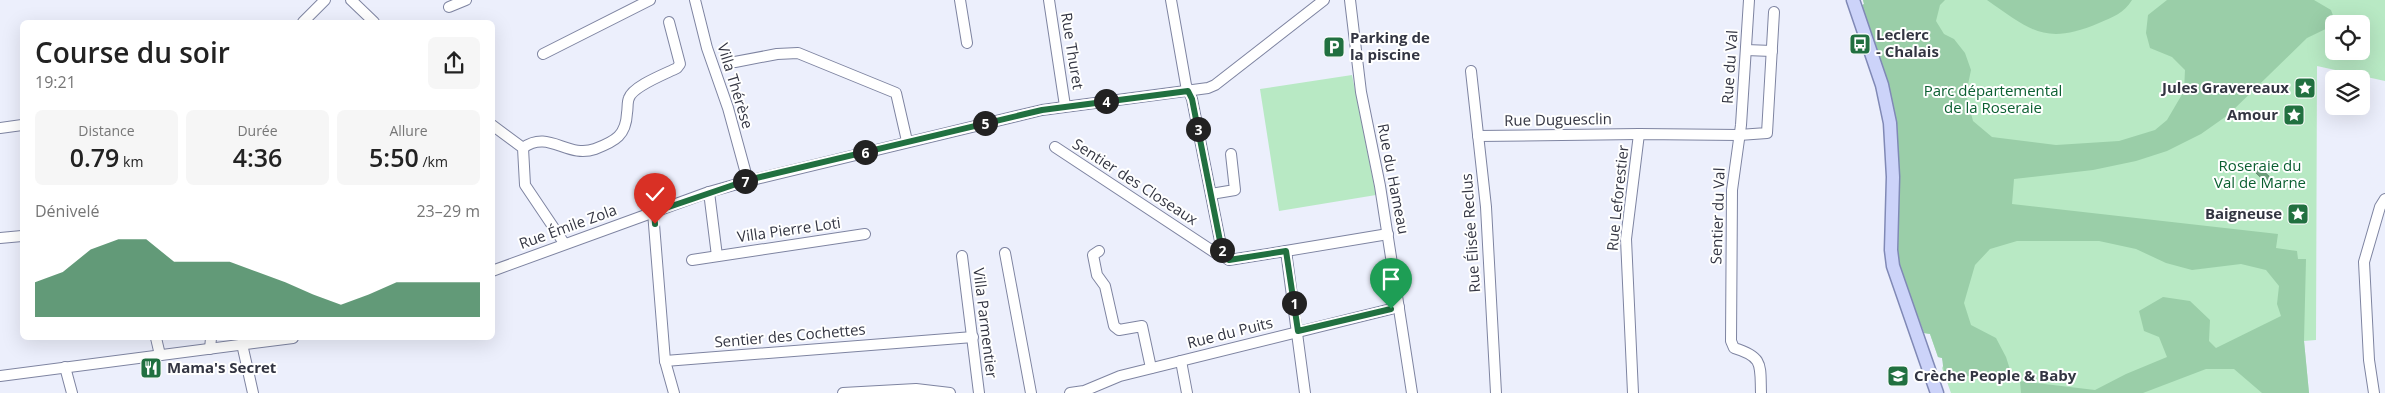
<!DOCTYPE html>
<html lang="fr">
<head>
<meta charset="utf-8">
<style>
  body { margin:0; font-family:"Open Sans",sans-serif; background:#f6f6f6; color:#222; height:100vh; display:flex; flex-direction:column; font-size:19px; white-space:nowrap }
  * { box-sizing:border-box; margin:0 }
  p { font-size:16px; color:#767676 }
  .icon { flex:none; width:28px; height:28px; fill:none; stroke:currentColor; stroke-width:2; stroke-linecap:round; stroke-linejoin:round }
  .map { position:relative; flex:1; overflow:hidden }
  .details { position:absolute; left:20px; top:20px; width:475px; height:320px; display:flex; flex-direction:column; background:#fff; border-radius:8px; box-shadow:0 5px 20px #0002 }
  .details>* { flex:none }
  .controls { position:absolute; left:2325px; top:15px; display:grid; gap:10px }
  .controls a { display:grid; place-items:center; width:45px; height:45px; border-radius:8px; background:#fff; box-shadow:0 5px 20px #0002; font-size:25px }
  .pin { position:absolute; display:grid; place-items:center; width:42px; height:42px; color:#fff; margin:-51px -21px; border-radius:50% 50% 50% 0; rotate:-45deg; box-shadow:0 0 5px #0007 }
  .pin .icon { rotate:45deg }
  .km { position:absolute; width:25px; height:25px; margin:-12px; border-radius:50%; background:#222; color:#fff; font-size:14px; line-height:25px; text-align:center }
  .round { display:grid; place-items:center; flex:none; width:52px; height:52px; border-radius:8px; background:#f6f6f6 }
  .overview { display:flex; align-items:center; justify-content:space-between; height:85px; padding:0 15px }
  h1 { font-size:28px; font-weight:600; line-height:38px }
  .stats { display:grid; grid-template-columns:repeat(3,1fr); gap:8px; height:85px; padding:5px 15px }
  .stats div { display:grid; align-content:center; border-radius:8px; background:#f6f6f6; text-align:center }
  .stats b { font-size:25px; font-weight:600 }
  .stats small { font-size:14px; font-weight:400 }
  .stats p { font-size:14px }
  .chart { height:140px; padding:10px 15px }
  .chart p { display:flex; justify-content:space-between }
  .chart svg { width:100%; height:90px; margin-top:5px; fill:#217040; opacity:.7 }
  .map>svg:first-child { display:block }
  .green { fill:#b8e9c4; fill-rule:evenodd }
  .forest { fill:#9acea8 }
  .water { fill:#6d9f7b; stroke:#5c7f6a }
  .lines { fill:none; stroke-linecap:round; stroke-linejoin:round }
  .minor-casing { stroke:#7e84a1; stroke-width:12 }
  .major-casing { stroke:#8089b6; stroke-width:15 }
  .minor { stroke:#fff; stroke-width:10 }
  .major { stroke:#ccd3f9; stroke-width:12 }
  .route-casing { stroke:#fff; stroke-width:10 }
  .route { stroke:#217040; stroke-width:6 }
  .labels { text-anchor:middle; stroke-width:4; stroke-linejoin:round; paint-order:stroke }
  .poi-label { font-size:15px; font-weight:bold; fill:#333542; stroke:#fff; text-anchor:start }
  .street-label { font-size:15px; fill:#333542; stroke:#fff }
  .park-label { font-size:15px; fill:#0b5f31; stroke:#fff }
</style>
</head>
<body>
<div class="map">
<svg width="2385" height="393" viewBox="0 0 2385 393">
  <rect width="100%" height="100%" fill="#eceffc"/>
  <g class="green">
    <path d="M 1863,0 L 2385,0 L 2385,81 L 2317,66 L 2316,340 L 2304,341 L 2309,393 L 1951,393 L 1942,368 L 1944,364 L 1942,358 L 1938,357 L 1930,334 L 1924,333 L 1898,169 L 1861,6 L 1864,4 ZM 2334,24 L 2361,24 L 2361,51 L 2334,51 Z"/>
    <path d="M 1352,75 L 1376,195 L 1279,211 L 1260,89 Z"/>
  </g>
  <g class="forest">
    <path d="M 1863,0 L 1945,0 L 1940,5 L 1936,21 L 1944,34 L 1954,39 L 1965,53 L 1971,70 L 1966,94 L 1973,121 L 1992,137 L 2056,145 L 2119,141 L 2155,130 L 2167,120 L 2184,91 L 2185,70 L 2172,57 L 2150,48 L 2146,33 L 2148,15 L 2167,0 L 2314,0 L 2331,10 L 2336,24 L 2307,38 L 2228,115 L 2201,134 L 2167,151 L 2136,161 L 2093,170 L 2014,179 L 2012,204 L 2278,234 L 2276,248 L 2297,251 L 2298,259 L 2306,259 L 2304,341 L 2309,393 L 2262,393 L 2234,369 L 2206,369 L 2143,393 L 2021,393 L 2020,381 L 2095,390 L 2126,374 L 2167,357 L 2159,337 L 2144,331 L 2139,311 L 2163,297 L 2190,301 L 2210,320 L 2209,341 L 2216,348 L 2281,316 L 2277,304 L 2279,286 L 2266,270 L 2241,264 L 2192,270 L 2166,263 L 2136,249 L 2099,241 L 2017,241 L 1990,249 L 1975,265 L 1964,303 L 1971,325 L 1996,338 L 2006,357 L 2014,382 L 1944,373 L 1942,358 L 1938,357 L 1930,334 L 1924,333 L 1899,266 L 1897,253 L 1898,169 L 1861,6 L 1864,4 Z"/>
    <path d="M 1987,0 L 2132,0 C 2124,13 2113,17 2099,23 C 2045,46 2030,30 1987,0 Z"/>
  </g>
  <path class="water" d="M 2258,166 L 2273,180 L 2274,183 L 2270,186 L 2255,172 L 2255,169 Z"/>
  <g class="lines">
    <g class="minor-casing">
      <g id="minor">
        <path d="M 351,0 L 374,22"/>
        <path d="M 695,0 L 707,48 L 728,108 L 748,181"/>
        <path d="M 960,0 L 967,43"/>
        <path d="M 1049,0 L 1065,106"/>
        <path d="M 1171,0 L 1186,85 L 1192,99 L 1223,256 L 1229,260 L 1286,251 L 1305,393"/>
        <path d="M 1350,0 L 1361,92 L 1380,186 L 1412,393"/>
        <path d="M 1749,0 L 1741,125 L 1732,190 L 1731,341 L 1734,348 C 1764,357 1760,365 1761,393"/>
        <path d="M 449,7 L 466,0"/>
        <path d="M 303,22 L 325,0"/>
        <path d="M 1746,50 L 1772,51"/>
        <path d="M 543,54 L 650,0"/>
        <path d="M 735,62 L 777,54 L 798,53 L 896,93 L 907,141"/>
        <path d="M 1471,71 L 1486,207 L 1496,393"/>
        <path d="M 492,125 L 523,148 L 525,185 L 564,243"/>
        <path d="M 0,128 L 22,125"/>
        <path d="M 1478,136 L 1639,134"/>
        <path d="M 1055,147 L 1217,254 L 1223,256"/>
        <path d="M 523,148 C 549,129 567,159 595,149 C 616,141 626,135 627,113 C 628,108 627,102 629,98 C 633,86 665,74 677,68 L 680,64 L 669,22"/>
        <path d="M 709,192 L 717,256"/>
        <path d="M 1211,194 L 1235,190 L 1231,154"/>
        <path d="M 653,212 L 665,361 L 674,393"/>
        <path d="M 0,238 L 22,236"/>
        <path d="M 1099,251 L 1093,255 L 1097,275 L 1105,286 L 1114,326 L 1119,330 L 1142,326 L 1151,368"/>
        <path d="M 1286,251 L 1388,234"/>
        <path d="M 1005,253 L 1031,393"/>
        <path d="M 962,256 L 979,393"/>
        <path d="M 692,260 L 865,234"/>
        <path d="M 492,271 L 709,192 L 748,181 L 1042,110 L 1208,88 L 1215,85 L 1324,0"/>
        <path d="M 156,338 L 160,355"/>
        <path d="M 242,344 L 253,393"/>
        <path d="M 210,349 L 211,338"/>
        <path d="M 665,361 L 973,337"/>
        <path d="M 1181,361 L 1187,393"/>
        <path d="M 65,367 L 72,393"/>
        <path d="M 0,376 L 293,338"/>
        <path d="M 843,393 L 916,389 L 950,393"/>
        <path d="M 1070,393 L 1084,391 L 1120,376 L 1399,307"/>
        <path d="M 1633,393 L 1626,239 L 1639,134 L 1739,135 L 1767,133 L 1774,12"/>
        <path d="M 2374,393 L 2369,360 L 2364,262 L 2380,207 L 2385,199"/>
      </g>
    </g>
    <g class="major-casing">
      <path id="major" d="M 1853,0 L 1882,85 L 1890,123 L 1893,177 L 1891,250 L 1893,266 L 1937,393"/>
    </g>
    <use href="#minor" class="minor"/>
    <use href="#major" class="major"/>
  </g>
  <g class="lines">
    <g class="route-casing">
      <path id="route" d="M 655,224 L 654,212 L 748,180 L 1042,110 L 1188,91 L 1192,99 L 1223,256 L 1229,260 L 1286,251 L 1298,331 L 1391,309"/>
    </g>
    <use href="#route" class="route"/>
  </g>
  <defs>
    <g id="bus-square" transform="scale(1.125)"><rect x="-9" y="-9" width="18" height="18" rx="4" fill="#217040" stroke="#fff"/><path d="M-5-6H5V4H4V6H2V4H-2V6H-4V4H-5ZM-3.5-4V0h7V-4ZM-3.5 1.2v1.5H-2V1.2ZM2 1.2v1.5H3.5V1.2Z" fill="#fff"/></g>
    <g id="parking-square" transform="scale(1.125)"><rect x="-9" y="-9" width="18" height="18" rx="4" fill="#217040" stroke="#fff"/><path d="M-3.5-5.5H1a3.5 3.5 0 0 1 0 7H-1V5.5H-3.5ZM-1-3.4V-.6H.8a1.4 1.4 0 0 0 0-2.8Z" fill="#fff"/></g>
    <g id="sight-square" transform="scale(1.125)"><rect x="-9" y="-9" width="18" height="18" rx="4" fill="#217040" stroke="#fff"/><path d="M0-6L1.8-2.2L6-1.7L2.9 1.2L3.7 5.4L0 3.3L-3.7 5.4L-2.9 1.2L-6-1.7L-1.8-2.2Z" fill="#fff"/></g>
    <g id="restaurant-square" transform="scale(1.125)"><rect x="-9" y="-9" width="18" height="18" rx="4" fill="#217040" stroke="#fff"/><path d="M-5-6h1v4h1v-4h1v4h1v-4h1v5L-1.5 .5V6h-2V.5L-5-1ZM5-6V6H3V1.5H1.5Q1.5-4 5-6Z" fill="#fff"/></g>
    <g id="school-square" transform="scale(1.125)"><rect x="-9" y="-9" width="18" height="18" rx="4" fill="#217040" stroke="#fff"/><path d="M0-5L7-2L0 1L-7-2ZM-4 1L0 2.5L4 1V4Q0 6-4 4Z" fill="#fff"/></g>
  </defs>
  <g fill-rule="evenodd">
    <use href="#bus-square" x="1860" y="44"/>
    <use href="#parking-square" x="1334" y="47"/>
    <use href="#sight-square" x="2305" y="88"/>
    <use href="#sight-square" x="2294" y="115"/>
    <use href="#sight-square" x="2298" y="214"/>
    <use href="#restaurant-square" x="151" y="368"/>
    <use href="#school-square" x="1898" y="376"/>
  </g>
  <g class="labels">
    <g class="poi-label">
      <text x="1876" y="40">Leclerc<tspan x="1876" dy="17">- Chalais</tspan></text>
      <text x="1350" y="43">Parking de<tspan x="1350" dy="17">la piscine</tspan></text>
      <text x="2289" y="93" text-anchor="end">Jules Gravereaux</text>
      <text x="2278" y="120" text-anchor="end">Amour</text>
      <text x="2282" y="219" text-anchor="end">Baigneuse</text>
      <text x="167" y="373">Mama's Secret</text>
      <text x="1914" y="381">Crèche People &amp; Baby</text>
    </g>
    <g class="street-label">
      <text transform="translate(1072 51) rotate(81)" y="5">Rue Thuret</text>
      <text transform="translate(1730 67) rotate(-86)" y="5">Rue du Val</text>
      <text transform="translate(735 86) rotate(73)" y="5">Villa Thérèse</text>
      <text transform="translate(1558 120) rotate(-1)" y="5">Rue Duguesclin</text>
      <text transform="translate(1393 179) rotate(79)" y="5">Rue du Hameau</text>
      <text transform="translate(1135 182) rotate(33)" y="5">Sentier des Closeaux</text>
      <text transform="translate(1618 198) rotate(-84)" y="5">Rue Leforestier</text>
      <text transform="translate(1718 216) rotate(-88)" y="5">Sentier du Val</text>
      <text transform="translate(568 227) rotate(-20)" y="5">Rue Émile Zola</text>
      <text transform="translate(789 230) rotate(-8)" y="5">Villa Pierre Loti</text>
      <text transform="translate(1471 233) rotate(-94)" y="5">Rue Élisée Reclus</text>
      <text transform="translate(985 323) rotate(83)" y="5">Villa Parmentier</text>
      <text transform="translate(1230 333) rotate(-14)" y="5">Rue du Puits</text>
      <text transform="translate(790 336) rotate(-5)" y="5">Sentier des Cochettes</text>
    </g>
    <g class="park-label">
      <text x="1993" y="96">Parc départemental<tspan x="1993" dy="17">de la Roseraie</tspan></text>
      <text x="2260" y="171">Roseraie du<tspan x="2260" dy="17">Val de Marne</tspan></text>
    </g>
  </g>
</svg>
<div class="controls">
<a><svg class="icon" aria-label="locate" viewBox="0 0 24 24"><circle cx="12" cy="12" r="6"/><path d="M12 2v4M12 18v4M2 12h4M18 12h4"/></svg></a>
<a><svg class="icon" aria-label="layers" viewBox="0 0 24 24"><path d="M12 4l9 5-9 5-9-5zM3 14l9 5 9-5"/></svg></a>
</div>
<div class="pin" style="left:1391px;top:309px;background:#1e9e55"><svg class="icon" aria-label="arrive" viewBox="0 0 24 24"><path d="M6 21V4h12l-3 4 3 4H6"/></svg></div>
<div class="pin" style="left:655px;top:224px;background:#d93025"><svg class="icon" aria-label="check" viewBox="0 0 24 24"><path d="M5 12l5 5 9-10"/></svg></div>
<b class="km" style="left:1294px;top:303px">1</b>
<b class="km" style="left:1222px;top:250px">2</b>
<b class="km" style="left:1198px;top:129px">3</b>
<b class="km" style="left:1106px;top:101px">4</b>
<b class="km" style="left:985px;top:123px">5</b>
<b class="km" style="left:865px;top:152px">6</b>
<b class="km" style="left:745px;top:181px">7</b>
<section class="details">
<div class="overview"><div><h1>Course du soir</h1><p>19:21</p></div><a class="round"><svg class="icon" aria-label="share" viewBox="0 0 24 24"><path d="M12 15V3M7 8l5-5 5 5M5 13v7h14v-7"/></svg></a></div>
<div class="stats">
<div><p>Distance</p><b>0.79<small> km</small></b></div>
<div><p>Durée</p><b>4:36</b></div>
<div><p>Allure</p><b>5:50<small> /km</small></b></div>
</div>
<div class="chart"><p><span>Dénivelé</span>23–29 m</p>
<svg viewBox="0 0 160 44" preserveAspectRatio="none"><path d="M0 44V27L10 22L20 11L30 6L40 6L50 17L60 17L70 17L80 22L90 27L100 33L110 38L120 33L130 27L140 27L150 27L160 27V44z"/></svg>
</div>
</section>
</div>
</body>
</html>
